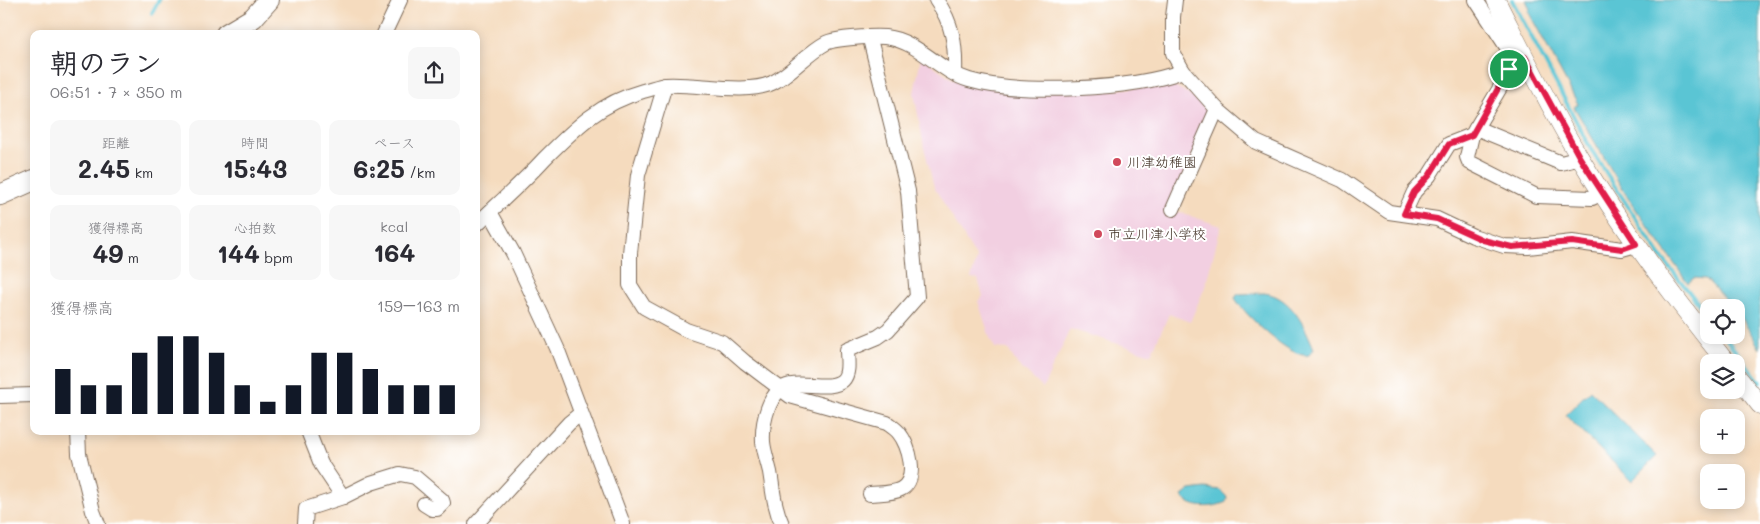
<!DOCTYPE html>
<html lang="ja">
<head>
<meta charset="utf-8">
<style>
  body { margin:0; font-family:Mali,"Klee One",sans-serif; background:#f7f7f7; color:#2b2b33; height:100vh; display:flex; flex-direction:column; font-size:19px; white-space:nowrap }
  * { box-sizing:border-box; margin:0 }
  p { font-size:16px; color:#7c7c81 }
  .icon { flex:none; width:28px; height:28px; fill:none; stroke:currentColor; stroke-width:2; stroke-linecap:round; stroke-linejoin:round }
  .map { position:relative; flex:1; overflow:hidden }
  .drawer { position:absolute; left:30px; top:30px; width:450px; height:405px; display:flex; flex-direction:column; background:#fff; border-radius:10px; box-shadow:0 2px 12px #0003 }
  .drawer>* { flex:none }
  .tools { position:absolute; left:1700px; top:299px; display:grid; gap:10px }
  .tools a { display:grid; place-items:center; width:45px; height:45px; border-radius:10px; background:#fff; box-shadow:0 2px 12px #0003; font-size:25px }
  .pin { position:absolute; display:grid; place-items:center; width:42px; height:42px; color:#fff; margin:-21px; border:2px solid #fff; border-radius:50%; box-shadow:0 1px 5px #0007 }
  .round { display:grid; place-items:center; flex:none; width:52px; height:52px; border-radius:10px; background:#f7f7f7 }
  .head { display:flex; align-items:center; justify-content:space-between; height:85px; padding:0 20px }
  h1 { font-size:28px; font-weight:800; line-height:38px }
  .figures { display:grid; grid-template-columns:repeat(3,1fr); gap:8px; height:85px; padding:5px 20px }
  .figures div { display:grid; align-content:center; border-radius:10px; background:#f7f7f7; text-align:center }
  .figures b { font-size:25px; font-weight:800 }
  .figures small { font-size:14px; font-weight:400 }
  .figures p { font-size:14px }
  .chart { height:140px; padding:10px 20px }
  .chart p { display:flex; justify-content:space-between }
  .chart svg { width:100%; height:90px; margin-top:5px; stroke:#111827; stroke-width:6 }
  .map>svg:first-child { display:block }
  .built { fill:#f2cfe1 }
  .water { fill:#5ac5d4; stroke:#4a7879 }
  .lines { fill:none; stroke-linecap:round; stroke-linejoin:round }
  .stream { stroke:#5ac5d4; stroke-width:4 }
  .minor-casing { stroke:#7c6856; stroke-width:16 }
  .tertiary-casing { stroke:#7c6856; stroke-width:19 }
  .secondary-casing { stroke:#7c6856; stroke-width:22 }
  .minor { stroke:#fff; stroke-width:14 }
  .tertiary { stroke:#fff; stroke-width:18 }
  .secondary { stroke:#fff; stroke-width:20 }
  .route-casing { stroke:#fff; stroke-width:10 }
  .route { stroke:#e11d48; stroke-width:6 }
  .poi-dot { fill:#d1495b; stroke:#fff; stroke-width:2 }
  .labels { text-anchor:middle; stroke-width:4; stroke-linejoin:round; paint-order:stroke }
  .poi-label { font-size:14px; fill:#3b2a1e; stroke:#fff; text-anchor:start }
</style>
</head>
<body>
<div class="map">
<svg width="1760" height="524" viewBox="0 0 1760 524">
  <rect width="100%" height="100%" fill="#fff"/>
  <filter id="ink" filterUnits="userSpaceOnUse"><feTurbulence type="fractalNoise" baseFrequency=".02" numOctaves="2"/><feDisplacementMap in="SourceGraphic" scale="10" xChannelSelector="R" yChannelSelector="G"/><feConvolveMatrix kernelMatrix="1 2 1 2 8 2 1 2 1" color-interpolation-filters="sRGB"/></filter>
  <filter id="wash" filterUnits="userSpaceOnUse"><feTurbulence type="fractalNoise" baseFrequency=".0096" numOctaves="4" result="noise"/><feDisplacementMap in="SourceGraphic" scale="20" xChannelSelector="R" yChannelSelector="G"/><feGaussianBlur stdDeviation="1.12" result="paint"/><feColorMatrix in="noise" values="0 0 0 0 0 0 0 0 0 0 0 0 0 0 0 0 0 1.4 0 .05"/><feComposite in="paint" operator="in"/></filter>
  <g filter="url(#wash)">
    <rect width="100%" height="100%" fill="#f5dbbe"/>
    <path class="built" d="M 921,57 L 954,80 L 1114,90 L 1169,84 L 1186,92 L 1208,110 L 1211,114 L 1169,209 L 1221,226 L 1205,287 L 1190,322 L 1169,314 L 1151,354 L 1070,329 L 1043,388 L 1017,364 L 1008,349 L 995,348 L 990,338 L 978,301 L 983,296 L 978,279 L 971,278 L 977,259 L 934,187 L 924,147 L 914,93 Z"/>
    <g class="water">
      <path d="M 1526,0 L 1760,0 L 1760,349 L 1736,308 L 1733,307 L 1706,279 L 1694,278 L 1688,283 L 1628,198 L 1574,107 L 1578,104 L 1528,11 L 1530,9 Z"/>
      <path d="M 1264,293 C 1291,296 1305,326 1314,349 L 1309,355 C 1291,360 1243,313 1235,298 L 1238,294 Z"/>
      <path d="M 1590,390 L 1657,456 L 1632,481 L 1565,415 Z"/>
      <path d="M 1205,488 L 1220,490 L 1227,497 L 1226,502 C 1214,508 1190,510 1182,496 L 1190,490 Z"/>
    </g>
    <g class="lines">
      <g class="stream">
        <path d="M 1512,0 L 1592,151 L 1659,254 L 1709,317"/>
        <path d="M 152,13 L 159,0"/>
        <path d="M 1723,335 L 1760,382"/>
      </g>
    </g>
  </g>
  <g filter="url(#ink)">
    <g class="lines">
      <g class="minor-casing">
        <g id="minor">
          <path d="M 936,0 C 953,23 956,46 955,74"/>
          <path d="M 1175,0 L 1173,17 L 1173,53 L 1183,71 L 1217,109 L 1256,142 L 1342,180 L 1389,212 L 1437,219 L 1473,236 L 1504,246 L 1528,247 L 1572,242 L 1622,249 L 1636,245"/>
          <path d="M 1476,0 L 1516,61 L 1525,57"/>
          <path d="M 384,34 L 400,0"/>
          <path d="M 665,85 L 638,175 L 630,253 L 630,285 L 644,307 L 686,330 L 722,342 L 745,362 L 790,396 L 887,423 C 891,426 896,429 899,433 C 909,445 919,479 901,489 C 892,494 880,493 870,494"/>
          <path d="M 1476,128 L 1516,61"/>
          <path d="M 1472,135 L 1467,157 L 1469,162 L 1536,196 L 1592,198 L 1602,193"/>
          <path d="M 1173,209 L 1217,109"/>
          <path d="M 490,212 L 513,253 L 557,348 L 623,524"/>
          <path d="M 1404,214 L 1414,192 L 1429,176 L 1449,144 L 1472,135 L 1476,128 L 1561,163 L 1580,158"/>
          <path d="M 476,225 C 499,203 523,182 544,159 C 575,128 600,103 643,91 C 651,89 659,86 666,85 C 696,83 746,95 772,83 C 792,73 807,53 826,43 C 836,38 874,36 885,37 C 919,41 938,71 969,80 C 1020,95 1133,90 1183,71"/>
          <path d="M 0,396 L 34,395"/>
          <path d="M 78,431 L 79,454 L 93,511 L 98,524"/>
          <path d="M 308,431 L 321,464 L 343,497"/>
          <path d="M 305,524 L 306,509 L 343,497 L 371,483 L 400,474 L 415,477 L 442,500 L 443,503 L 437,509 L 432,509 L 424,504"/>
          <path d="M 476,524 L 569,423 L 580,414"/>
          <path d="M 782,524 C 774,507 773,490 770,472 C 768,463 764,452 763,442 C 762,424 768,389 791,385 C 806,382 832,391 843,380 C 850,373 847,359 847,350 L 878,337 L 888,330 L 917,297 L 908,191 L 870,39"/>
        </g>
      </g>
      <g class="tertiary-casing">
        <g id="tertiary">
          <path d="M 1496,0 C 1523,53 1549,107 1580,158 C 1623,230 1674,297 1726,362"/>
          <path d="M 1736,375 L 1760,405"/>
        </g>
      </g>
      <g class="secondary-casing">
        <g id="secondary">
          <path d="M 226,34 L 253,18 L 269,0"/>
          <path d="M 0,195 L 34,180"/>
        </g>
      </g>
      <use href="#minor" class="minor"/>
      <use href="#tertiary" class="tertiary"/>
      <use href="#secondary" class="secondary"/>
    </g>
  </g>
  <g class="lines" filter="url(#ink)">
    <g class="route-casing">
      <path id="route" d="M 1525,57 L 1580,158 L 1636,244 L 1622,249 L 1572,242 L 1512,247 L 1483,240 L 1437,219 L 1404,214 L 1414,192 L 1429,176 L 1449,144 L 1472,135 L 1509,69 L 1516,61 Z"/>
    </g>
    <use href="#route" class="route"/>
  </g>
  <g class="poi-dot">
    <circle cx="1117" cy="162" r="5"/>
    <circle cx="1098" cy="234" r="5"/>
  </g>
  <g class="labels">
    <g class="poi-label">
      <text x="1127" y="167">川津幼稚園</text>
      <text x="1108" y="239">市立川津小学校</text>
    </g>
  </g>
</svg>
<div class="tools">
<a><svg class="icon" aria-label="locate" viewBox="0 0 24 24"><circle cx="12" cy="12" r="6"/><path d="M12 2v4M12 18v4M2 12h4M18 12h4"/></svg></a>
<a><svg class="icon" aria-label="layers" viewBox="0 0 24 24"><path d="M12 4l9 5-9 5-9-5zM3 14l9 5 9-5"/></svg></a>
<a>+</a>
<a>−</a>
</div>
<div class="pin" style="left:1509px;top:69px;background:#1e9e55"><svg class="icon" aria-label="arrive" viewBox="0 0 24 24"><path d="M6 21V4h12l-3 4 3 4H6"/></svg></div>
<section class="drawer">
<div class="head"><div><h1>朝のラン</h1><p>06:51 · 7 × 350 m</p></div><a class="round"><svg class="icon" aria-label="share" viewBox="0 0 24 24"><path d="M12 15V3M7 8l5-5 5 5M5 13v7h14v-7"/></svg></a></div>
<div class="figures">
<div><p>距離</p><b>2.45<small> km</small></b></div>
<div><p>時間</p><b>15:43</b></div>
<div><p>ペース</p><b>6:25<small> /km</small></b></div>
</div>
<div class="figures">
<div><p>獲得標高</p><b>49<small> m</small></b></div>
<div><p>心拍数</p><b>144<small> bpm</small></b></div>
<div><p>kcal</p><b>164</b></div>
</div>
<div class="chart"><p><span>獲得標高</span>159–163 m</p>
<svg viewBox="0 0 160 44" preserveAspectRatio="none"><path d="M5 44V22M15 44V30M25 44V30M35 44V14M45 44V6M55 44V6M65 44V14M75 44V30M85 44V38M95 44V30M105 44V14M115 44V14M125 44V22M135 44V30M145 44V30M155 44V30"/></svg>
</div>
</section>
</div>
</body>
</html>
